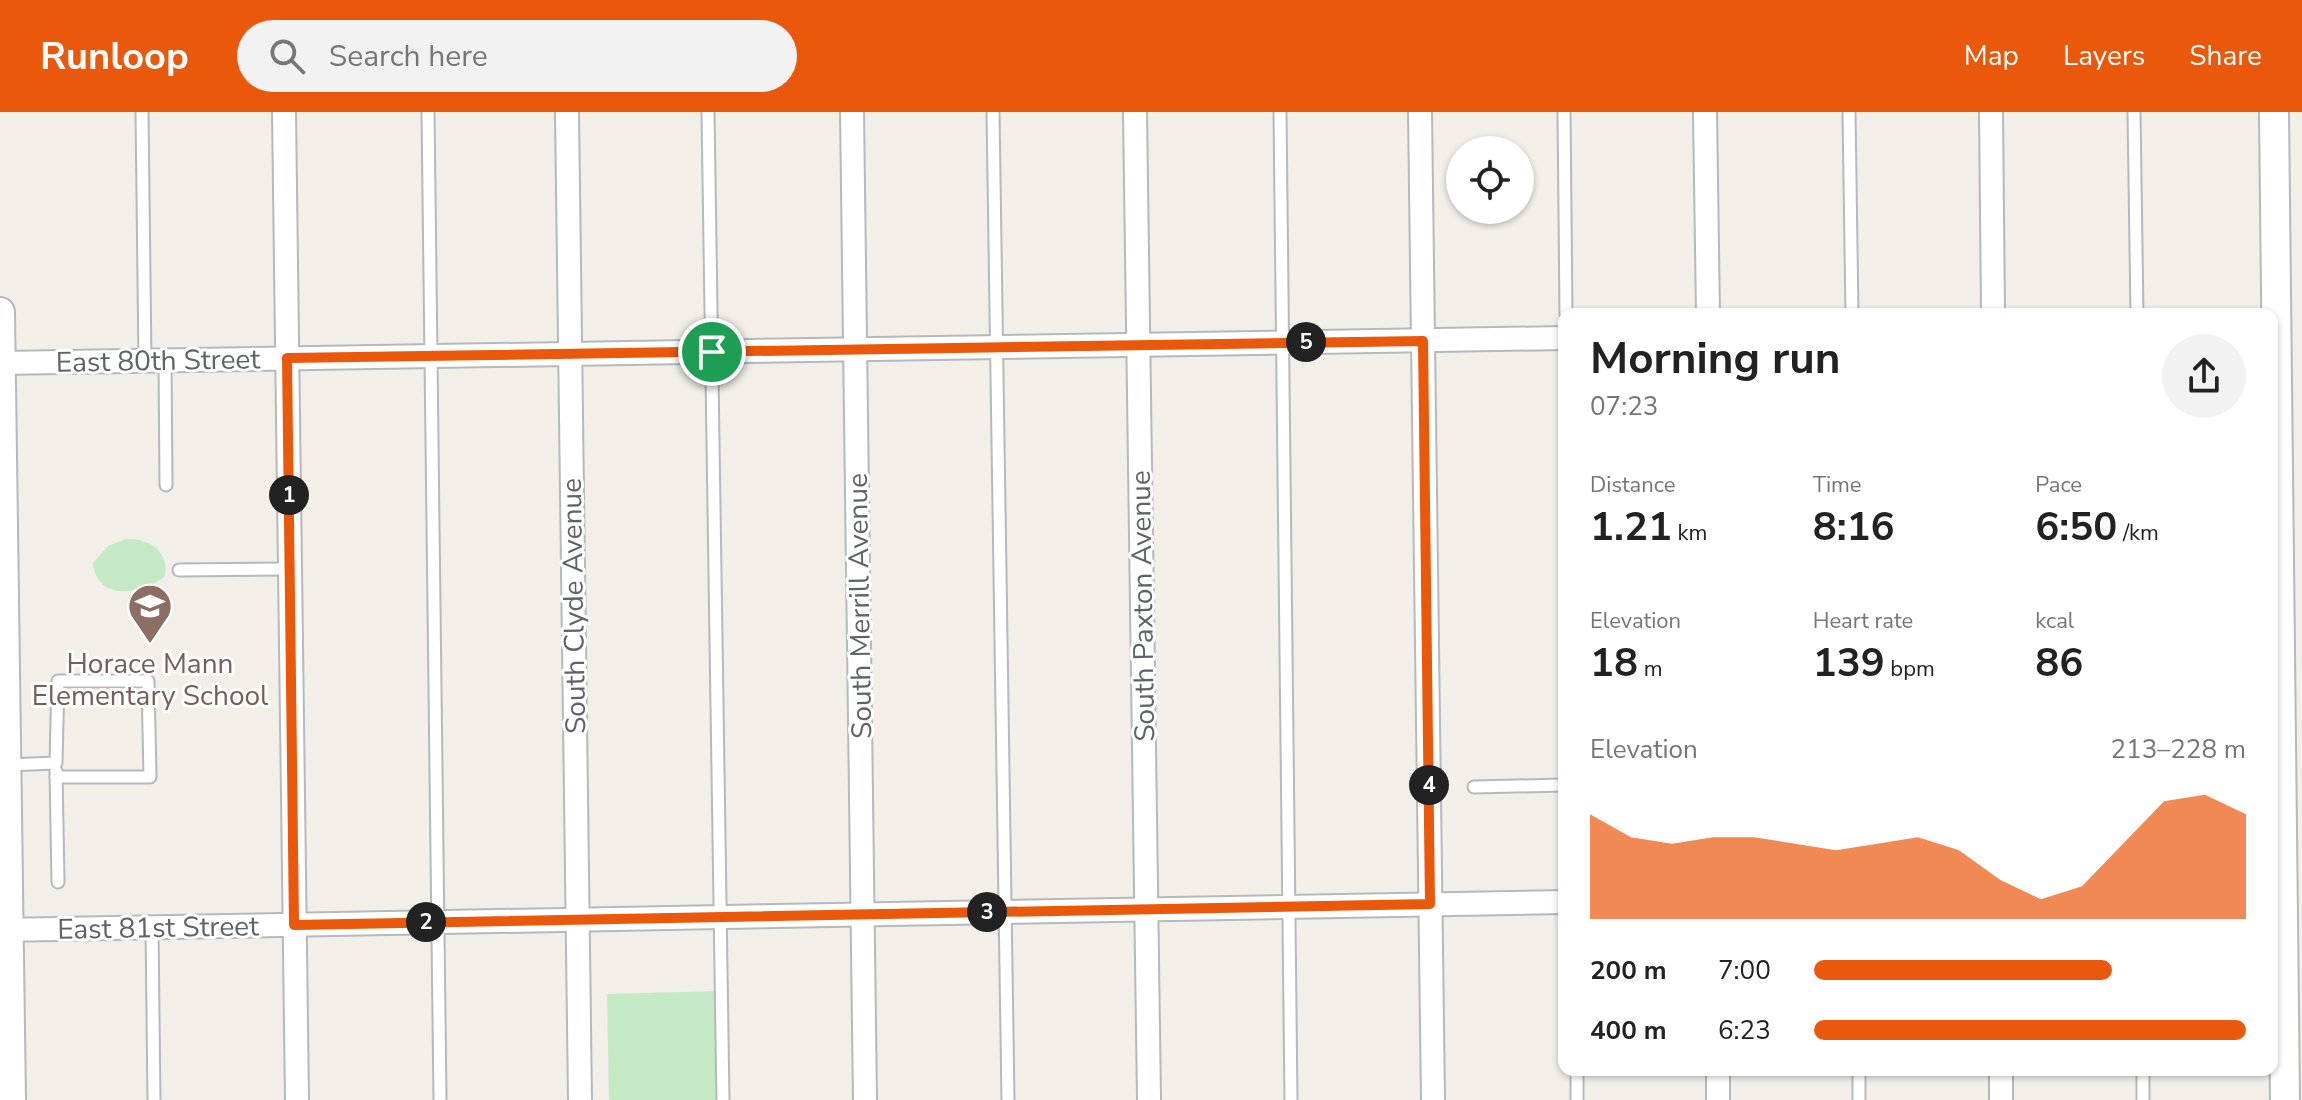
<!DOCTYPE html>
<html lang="en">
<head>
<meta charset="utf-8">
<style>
  body { margin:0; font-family:"Nunito Sans",sans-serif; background:#f2f2f2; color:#222; height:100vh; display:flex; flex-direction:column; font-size:30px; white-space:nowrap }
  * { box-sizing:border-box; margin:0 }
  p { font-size:26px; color:#767676 }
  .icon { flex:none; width:44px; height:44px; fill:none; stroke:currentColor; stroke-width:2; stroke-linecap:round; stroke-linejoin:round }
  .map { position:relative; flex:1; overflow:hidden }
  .sheet { position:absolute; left:1558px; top:196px; width:720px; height:768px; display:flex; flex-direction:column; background:#fff; border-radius:16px; box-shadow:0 2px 6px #0004 }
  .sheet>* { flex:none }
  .controls { position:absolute; left:1446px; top:24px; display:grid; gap:16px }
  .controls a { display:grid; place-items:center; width:88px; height:88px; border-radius:50%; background:#fff; box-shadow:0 2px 6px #0004; font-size:40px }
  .pin { position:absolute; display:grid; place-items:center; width:68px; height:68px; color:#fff; margin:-34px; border:4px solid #fff; border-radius:50%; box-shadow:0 2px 8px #0007 }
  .km { position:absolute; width:40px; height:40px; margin:-20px; border-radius:50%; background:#222; color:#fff; font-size:22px; line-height:40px; text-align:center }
  .round { display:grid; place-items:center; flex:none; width:84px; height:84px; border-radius:42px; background:#f2f2f2 }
  .overview { display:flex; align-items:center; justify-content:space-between; height:136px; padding:0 32px }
  h1 { font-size:44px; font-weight:700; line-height:60px }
  .figures { display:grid; grid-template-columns:repeat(3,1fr); gap:12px; height:136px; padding:8px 32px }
  .figures div { display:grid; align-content:center }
  .figures b { font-size:40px; font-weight:700 }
  .figures small { font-size:22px; font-weight:400 }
  .figures p { font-size:22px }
  .chart { height:224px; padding:16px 32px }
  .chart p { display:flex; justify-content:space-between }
  .chart svg { width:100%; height:144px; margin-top:8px; fill:#ea580c; opacity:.7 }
  ul { padding:0 32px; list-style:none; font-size:26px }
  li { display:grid; grid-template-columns:128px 96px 1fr; align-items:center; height:60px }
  li i { height:20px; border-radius:10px; background:#ea580c }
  header { display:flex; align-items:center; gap:48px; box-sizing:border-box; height:112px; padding:0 40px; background:#ea580c; color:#fff }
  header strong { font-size:38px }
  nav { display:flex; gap:44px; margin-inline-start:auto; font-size:28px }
  .search { width:560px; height:72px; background:#f2f2f2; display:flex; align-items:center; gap:20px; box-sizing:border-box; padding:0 28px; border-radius:44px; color:#767676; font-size:30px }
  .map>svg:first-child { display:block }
  .green { fill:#c5e8c5 }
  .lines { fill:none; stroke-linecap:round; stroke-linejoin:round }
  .service-casing { stroke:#b5b8bc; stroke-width:15 }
  .minor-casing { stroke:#b5b8bc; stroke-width:26 }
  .tertiary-casing { stroke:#b5b8bc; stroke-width:32 }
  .service { stroke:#fff; stroke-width:11 }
  .minor { stroke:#fff; stroke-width:22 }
  .tertiary { stroke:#fff; stroke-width:28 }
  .route-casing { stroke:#fff; stroke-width:16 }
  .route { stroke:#ea580c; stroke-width:10 }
  .labels { text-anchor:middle; stroke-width:6; stroke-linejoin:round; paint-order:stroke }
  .street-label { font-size:28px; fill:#5f6368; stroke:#fff }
  .education-label { font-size:28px; fill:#785e54; stroke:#fff }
</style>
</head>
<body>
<header>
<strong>Runloop</strong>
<div class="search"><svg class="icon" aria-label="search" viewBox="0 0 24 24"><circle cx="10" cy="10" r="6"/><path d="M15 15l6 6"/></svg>Search here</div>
<nav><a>Map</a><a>Layers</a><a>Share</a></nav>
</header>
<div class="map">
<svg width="2302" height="988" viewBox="0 0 2302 988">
  <rect width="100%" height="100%" fill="#f1efe8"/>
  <g class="green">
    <path d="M 126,427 C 149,426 169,439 165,464 C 143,482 97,491 93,451 L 108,434 Z"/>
    <path d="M 716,879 L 716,988 L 609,988 L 607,882 Z"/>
  </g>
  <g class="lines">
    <g class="service-casing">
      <g id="service">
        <path d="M 142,0 L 145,249"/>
        <path d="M 428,0 L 440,988"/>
        <path d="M 708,0 L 723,988"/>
        <path d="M 993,0 L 1008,988"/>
        <path d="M 1280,0 L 1291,988"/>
        <path d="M 1564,0 L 1566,202"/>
        <path d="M 1849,0 L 1852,202"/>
        <path d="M 2134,0 L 2137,202"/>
        <path d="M 165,248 L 166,373"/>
        <path d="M 179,458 L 290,457"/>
        <path d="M 7,653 L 56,651 L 58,569 L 148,569 L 150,665 L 56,665"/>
        <path d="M 56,659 L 58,770"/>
        <path d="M 1474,675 L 1564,673"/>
        <path d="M 152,815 L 154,988"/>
        <path d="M 1577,958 L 1577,988"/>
        <path d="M 1859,958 L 1859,988"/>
        <path d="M 2143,958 L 2143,988"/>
      </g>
    </g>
    <g class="minor-casing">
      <g id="minor">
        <path d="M 284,0 L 297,988"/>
        <path d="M 567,0 L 580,988"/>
        <path d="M 852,0 L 865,988"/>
        <path d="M 1135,0 L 1149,988"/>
        <path d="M 1420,0 L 1433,988"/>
        <path d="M 1705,0 L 1708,202"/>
        <path d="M 1991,0 L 1993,202"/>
        <path d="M 0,251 L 1564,226"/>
        <path d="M 0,818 L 1564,790"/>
        <path d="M 1718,958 L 1718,988"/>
        <path d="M 2001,958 L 2001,988"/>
      </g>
    </g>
    <g class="tertiary-casing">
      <g id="tertiary">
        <path d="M 2274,0 L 2285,988"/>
        <path d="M 0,200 L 11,988"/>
      </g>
    </g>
    <use href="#service" class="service"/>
    <use href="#minor" class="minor"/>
    <use href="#tertiary" class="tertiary"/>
  </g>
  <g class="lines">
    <g class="route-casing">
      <path id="route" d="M 1423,229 L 1430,792 L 294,813 L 287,246 Z"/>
    </g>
    <use href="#route" class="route"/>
  </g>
  <defs>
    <g id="school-pin" transform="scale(2.3)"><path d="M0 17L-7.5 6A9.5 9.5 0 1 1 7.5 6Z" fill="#8d6e63" stroke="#fff"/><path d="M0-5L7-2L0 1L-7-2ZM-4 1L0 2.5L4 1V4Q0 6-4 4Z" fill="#fff"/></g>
  </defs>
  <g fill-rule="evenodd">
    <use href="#school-pin" x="150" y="494"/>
  </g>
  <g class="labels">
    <g class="street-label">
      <text transform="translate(158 248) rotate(-1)" y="10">East 80th Street</text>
      <text transform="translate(573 494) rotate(-91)" y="10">South Clyde Avenue</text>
      <text transform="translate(859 494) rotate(-91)" y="10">South Merrill Avenue</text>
      <text transform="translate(1142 494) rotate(-91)" y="10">South Paxton Avenue</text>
      <text transform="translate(158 815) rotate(-1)" y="10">East 81st Street</text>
    </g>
    <g class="education-label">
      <text x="150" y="561">Horace Mann<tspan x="150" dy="32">Elementary School</tspan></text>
    </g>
  </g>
</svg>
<div class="controls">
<a><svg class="icon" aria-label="locate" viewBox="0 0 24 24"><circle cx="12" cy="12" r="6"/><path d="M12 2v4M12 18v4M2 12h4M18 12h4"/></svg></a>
</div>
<div class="pin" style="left:712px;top:240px;background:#1e9e55"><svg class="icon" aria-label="arrive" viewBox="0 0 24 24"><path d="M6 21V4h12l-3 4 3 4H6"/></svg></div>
<b class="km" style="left:289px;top:383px">1</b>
<b class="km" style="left:426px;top:810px">2</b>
<b class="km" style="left:987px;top:800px">3</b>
<b class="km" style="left:1429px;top:673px">4</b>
<b class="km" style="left:1306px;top:230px">5</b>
<section class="sheet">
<div class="overview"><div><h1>Morning run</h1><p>07:23</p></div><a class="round"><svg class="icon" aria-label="share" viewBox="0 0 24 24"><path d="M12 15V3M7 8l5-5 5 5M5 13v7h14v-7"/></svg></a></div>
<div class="figures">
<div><p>Distance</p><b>1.21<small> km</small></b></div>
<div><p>Time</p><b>8:16</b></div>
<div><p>Pace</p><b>6:50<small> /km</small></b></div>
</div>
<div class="figures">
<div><p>Elevation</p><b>18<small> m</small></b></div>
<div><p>Heart rate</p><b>139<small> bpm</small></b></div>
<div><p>kcal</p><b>86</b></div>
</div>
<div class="chart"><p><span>Elevation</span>213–228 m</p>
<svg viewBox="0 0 160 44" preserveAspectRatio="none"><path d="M0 44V12L10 19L20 21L30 19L40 19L50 21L60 23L70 21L80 19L90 23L100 32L110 38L120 34L130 21L140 8L150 6L160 12V44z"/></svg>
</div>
<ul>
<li><b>200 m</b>7:00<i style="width:69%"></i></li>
<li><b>400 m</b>6:23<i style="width:100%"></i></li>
</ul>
</section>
</div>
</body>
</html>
